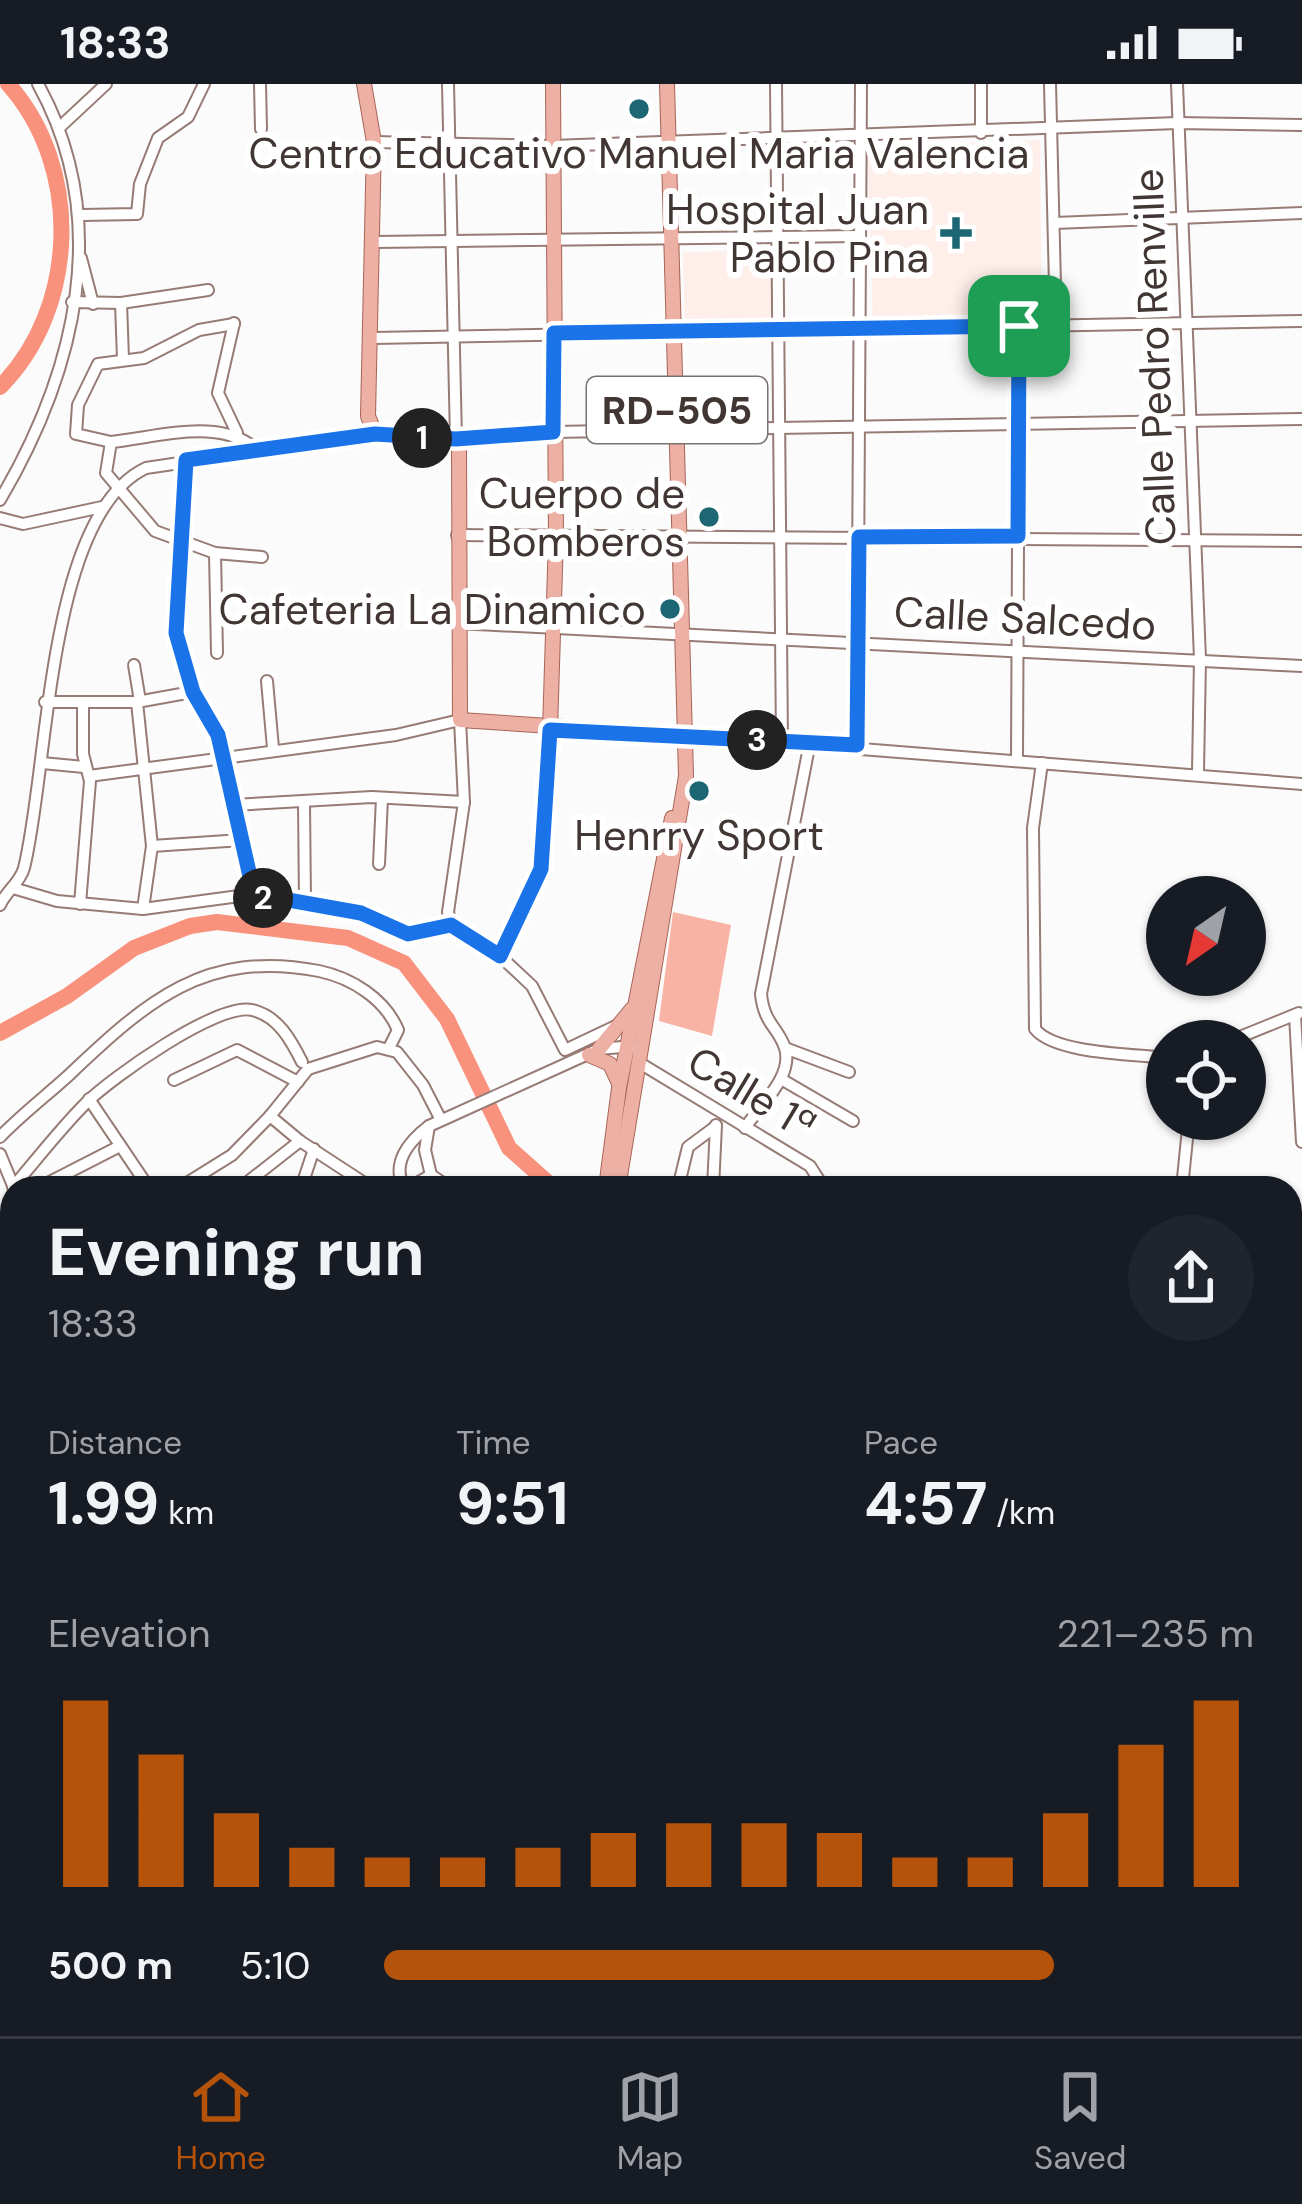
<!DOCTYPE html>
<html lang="en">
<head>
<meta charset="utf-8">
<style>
  body { margin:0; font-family:"DM Sans",sans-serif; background:#20242c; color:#f1f3f6; height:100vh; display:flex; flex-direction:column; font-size:45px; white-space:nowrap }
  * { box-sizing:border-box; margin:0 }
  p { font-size:39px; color:#9ea1a6 }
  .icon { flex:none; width:66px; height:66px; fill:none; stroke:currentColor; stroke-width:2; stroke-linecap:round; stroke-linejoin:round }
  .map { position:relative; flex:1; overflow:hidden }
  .sheet { position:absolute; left:0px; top:1092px; width:1302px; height:861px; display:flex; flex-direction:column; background:#171b24; border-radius:36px 36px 0 0; box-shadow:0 3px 9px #0004 }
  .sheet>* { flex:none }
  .needle { width:78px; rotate:214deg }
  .controls { position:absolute; left:1146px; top:792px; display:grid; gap:24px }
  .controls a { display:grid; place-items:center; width:120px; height:120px; border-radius:50%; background:#171b24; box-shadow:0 3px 9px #0004; font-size:60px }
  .pin { position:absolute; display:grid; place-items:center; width:102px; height:102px; color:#fff; margin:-51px; border-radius:24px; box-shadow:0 6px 18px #0006 }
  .km { position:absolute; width:60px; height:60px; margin:-30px; border-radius:50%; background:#222; color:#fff; font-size:33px; line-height:60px; text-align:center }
  .round { display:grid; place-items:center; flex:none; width:126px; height:126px; border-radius:63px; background:#20242c }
  .head { display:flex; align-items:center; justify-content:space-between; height:204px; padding:0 48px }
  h1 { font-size:66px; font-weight:700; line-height:90px }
  .stats { display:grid; grid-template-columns:repeat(3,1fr); gap:18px; height:204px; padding:12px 48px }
  .stats div { display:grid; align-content:center }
  .stats b { font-size:60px; font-weight:700 }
  .stats small { font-size:33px; font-weight:400 }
  .stats p { font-size:33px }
  .chart { height:336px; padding:24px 48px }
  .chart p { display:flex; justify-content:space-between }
  .chart svg { width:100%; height:216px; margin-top:12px; stroke:#b45309; stroke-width:6 }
  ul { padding:0 48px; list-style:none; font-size:39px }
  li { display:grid; grid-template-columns:192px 144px 1fr; align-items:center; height:90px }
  li i { height:30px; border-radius:15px; background:#b45309 }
  .status { display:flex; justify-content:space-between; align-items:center; height:84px; padding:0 60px; background:#171b24; direction:ltr }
  .status svg { height:33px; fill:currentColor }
  .tabs { display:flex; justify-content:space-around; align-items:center; height:168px; border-top:3px solid #363941; background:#171b24; font-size:33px; color:#9ea1a6 }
  .tabs a { display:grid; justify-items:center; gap:6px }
  .tabs .selected { color:#b45309 }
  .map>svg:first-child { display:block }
  .built { fill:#ffefeb }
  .green { fill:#f9b3a4 }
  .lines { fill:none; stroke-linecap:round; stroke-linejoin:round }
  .river { stroke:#f9927d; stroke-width:16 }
  .minor-casing { stroke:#977b75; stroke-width:14 }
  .major-casing { stroke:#a86455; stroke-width:16 }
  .highway-casing { stroke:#a86455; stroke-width:18 }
  .minor { stroke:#fff; stroke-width:10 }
  .major { stroke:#ecb0a4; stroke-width:14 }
  .highway { stroke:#df7c68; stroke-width:15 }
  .route-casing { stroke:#fff; stroke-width:24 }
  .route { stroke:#1a73e8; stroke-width:15 }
  .poi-dot { fill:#1d6673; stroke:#fff; stroke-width:4.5 }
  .labels { text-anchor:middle; stroke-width:12; stroke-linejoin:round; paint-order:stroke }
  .shield { fill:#fff; stroke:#7a7270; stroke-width:3 }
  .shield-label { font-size:39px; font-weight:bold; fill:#413633 }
  .poi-label { font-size:42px; fill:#413633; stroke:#fff; text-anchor:end }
  .street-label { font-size:42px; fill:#413633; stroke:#fff }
</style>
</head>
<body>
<div class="status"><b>18:33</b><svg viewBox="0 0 49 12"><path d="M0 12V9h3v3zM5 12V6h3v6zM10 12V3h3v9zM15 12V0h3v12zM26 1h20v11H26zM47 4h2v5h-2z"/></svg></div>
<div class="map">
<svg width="1302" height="1952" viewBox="0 0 1302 1952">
  <rect width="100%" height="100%" fill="#fbfbfb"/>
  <g class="built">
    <path d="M 1040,56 L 1042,236 L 873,241 L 867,63 Z"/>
    <path d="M 772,166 L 774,249 L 685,251 L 683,168 Z"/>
  </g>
  <path class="green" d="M 673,828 L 731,841 L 712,952 L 659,937 Z"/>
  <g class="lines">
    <g class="river">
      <path d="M 0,303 C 78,225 83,84 8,0"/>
      <path d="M 0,949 L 67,912 L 134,864 L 190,842 L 217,838 L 348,854 L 404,879 L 447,935 L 509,1064 L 554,1104"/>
      <path d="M 0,1142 L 12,1159"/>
      <path d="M 1290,1467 L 1302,1462"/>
      <path d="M 0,1540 L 12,1505"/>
    </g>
    <g class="minor-casing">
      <g id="minor">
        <path d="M 260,0 L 261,45"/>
        <path d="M 448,0 L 456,355 L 553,348 L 1302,335"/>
        <path d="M 776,0 L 782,658"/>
        <path d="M 981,0 L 981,49"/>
        <path d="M 1050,0 L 1056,241"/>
        <path d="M 1177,0 L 1200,575 L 1198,688"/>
        <path d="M 61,42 L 106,0"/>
        <path d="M 374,58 L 552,62 L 1177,39 L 1302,41"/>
        <path d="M 82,131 L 137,130 L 140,100 L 158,54 L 188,33 L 204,0"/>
        <path d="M 1055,139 L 1302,129"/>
        <path d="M 375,158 L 858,152"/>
        <path d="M 81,174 L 93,220"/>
        <path d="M 72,218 L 121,219 L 208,206"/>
        <path d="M 121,219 L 123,275"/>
        <path d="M 234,239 L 218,309 L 237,349"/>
        <path d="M 373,254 L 1302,237"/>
        <path d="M 111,358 L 76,350 L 78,321 L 98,280 L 144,274 L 199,246 L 234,240"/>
        <path d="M 261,370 C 225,331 160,353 111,358 L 106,389 L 155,447 L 215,469 L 262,473"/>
        <path d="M 186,377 L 177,549 L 192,608 L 218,651 L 254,810"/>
        <path d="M 0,416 C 76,287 113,136 38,0"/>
        <path d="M 0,434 L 23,440 L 102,423"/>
        <path d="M 457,451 L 1302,457"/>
        <path d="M 215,469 L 217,569"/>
        <path d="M 457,539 L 1302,582"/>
        <path d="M 134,581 L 140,617"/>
        <path d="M 267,597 L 273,664"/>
        <path d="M 45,618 L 137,618 L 192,608"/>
        <path d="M 137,618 L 152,762 L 143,825"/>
        <path d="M 685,651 L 1302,700"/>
        <path d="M 857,661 L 861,0"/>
        <path d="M 1017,675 L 1019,242"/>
        <path d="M 42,679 L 84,683"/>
        <path d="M 1042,679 L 1033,744 L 1035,945 C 1055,970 1134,970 1167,974"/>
        <path d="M 89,692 L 396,651 L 460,636 L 464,718 L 448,828 L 451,841 L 500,872 L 532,902 L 565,966 L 620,940"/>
        <path d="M 304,720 L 305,817"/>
        <path d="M 233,721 L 372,713 L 464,718"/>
        <path d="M 152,762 L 242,756"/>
        <path d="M 379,780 L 382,714"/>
        <path d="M 13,804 L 57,817 L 143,825 L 254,810 L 361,829 L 408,850 L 451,841"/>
        <path d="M 80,820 L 90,697 L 83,670 L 83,621"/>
        <path d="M 0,821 C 6,807 20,799 24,784 C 49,686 46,431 146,384 L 375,350"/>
        <path d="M 500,872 L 541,785 L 550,646"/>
        <path d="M 1295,931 L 1302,1058"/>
        <path d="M 1230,957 L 1299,929"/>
        <path d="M 785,964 L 849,988"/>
        <path d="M 638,978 L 810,1082 L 824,1104"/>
        <path d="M 781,995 L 853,1037"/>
        <path d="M 174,996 L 237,966 L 298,998"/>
        <path d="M 89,1015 L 149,1104"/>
        <path d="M 429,1042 L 425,1066 L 431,1091"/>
        <path d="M 745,1044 C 758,1023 794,993 785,964 C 778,943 764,940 761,910 L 810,658"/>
        <path d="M 0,1053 C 21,1031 46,1012 69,991 C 147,917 205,865 319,887 C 352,894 385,915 398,946 L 389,964"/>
        <path d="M 300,1057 L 270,1032 L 308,985 L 377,963 L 397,968 L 423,1001 L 441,1036"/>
        <path d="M 0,1070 L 14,1104"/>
        <path d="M 13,1103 C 37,1075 60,1045 86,1019 C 111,994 218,918 252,926 C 278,932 291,956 302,978"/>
        <path d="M 38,1104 L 120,1062"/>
        <path d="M 179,1104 L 232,1071 L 270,1032"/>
        <path d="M 240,1104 L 300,1057 L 372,1104"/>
        <path d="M 301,1104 L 314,1065"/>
        <path d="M 404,1104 C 391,1079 409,1057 429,1042 L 599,965 L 633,962"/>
        <path d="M 408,1104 L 431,1091 L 450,1104"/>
        <path d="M 678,1104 L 688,1063 L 715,1043"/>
        <path d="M 713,1104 L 716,1041"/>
        <path d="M 1182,1104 L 1189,1035"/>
        <path d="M 1290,1286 L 1302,1278"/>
        <path d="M 0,1872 L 12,1865"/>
        <path d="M 0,1897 L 12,1904"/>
        <path d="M 147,1941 L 234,1952"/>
        <path d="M 1247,1941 L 1302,1950"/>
        <path d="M 17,1952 L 18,1941"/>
        <path d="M 70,1952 L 74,1941"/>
        <path d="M 389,1952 L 390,1941"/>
        <path d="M 1146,1952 L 1151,1941"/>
      </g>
    </g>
    <g class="major-casing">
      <g id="major">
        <path d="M 364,0 L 374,58 L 368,332 L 375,350 L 384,354 L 456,355 L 459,362 L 460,636 L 685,651"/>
        <path d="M 550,646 L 556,453 L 553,0"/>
        <path d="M 599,965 L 632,925"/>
        <path d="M 589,971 L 610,980 L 618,997"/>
        <path d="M 606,1104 L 619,1004 L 672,734"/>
        <path d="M 618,1104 L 686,692 L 667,0"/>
        <path d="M 858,1941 L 862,1952"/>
        <path d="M 874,1941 L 878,1952"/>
      </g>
    </g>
    <g class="highway-casing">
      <g id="highway">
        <path d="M 0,1676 L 12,1678"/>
        <path d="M 0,1701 L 12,1703"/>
        <path d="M 1290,1856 L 1302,1861"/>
        <path d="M 1290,1893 L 1302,1896"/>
        <path d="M 681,1941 L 699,1952"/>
        <path d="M 735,1941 L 783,1952 L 816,1941"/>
        <path d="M 887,1941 L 907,1952"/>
        <path d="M 943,1952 L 966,1941"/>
        <path d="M 986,1952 L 1001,1941"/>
      </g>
    </g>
    <use href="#minor" class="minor"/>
    <use href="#major" class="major"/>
    <use href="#highway" class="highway"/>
  </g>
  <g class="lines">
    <g class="route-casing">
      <path id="route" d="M 1019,242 L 1018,452 L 859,453 L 857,661 L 550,646 L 541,785 L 500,872 L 451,841 L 408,850 L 361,829 L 254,810 L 218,651 L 193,608 L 176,549 L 186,376 L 375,350 L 456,355 L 553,348 L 554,249 Z"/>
    </g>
    <use href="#route" class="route"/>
  </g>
  <g class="poi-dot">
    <circle cx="639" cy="25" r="12"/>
    <path d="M950 131h12v12h12v12h-12v12h-12v-12h-12v-12h12z"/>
    <circle cx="709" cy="433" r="12"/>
    <circle cx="670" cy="525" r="12"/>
    <circle cx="699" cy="707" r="12"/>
  </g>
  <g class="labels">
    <rect class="shield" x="587" y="293" width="180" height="66" rx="9"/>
    <g class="shield-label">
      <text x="677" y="340">RD-505</text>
    </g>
    <g class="poi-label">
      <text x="639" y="84" text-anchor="middle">Centro Educativo Manuel Maria Valencia</text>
      <text x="929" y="140">Hospital Juan<tspan x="929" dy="48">Pablo Pina</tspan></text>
      <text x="685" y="424">Cuerpo de<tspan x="685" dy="48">Bomberos</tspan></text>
      <text x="646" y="540">Cafeteria La Dinamico</text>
      <text x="699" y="766" text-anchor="middle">Henrry Sport</text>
    </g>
    <g class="street-label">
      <text transform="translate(1154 273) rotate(-92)" y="15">Calle Pedro Renville</text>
      <text transform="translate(1025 534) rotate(3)" y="15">Calle Salcedo</text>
      <text transform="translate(752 1009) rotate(31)" y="15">Calle 1ª</text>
    </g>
  </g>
</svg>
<div class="controls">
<a><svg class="needle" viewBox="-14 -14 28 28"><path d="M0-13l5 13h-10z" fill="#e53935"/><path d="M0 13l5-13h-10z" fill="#9ea1a6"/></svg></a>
<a><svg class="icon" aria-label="locate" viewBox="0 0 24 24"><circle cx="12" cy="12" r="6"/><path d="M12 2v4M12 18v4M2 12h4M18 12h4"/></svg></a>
</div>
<div class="pin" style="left:1019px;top:242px;background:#1e9e55"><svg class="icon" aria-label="arrive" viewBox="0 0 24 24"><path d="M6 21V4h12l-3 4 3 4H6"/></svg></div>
<b class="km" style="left:422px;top:354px">1</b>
<b class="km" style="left:263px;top:814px">2</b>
<b class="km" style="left:757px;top:656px">3</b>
<section class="sheet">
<div class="head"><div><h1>Evening run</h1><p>18:33</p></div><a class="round"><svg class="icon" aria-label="share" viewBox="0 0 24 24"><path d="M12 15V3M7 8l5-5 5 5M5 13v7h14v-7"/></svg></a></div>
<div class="stats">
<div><p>Distance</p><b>1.99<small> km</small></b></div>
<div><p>Time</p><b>9:51</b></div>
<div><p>Pace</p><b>4:57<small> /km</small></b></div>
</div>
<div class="chart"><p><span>Elevation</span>221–235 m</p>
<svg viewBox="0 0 160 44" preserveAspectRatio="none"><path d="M5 44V6M15 44V17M25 44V29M35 44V36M45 44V38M55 44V38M65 44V36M75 44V33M85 44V31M95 44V31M105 44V33M115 44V38M125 44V38M135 44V29M145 44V15M155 44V6"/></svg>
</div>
<ul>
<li><b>500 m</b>5:10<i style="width:77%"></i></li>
</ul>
</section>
</div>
<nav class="tabs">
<a class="selected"><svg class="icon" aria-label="home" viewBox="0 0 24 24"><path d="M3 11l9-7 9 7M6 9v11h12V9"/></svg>Home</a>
<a><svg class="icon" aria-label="map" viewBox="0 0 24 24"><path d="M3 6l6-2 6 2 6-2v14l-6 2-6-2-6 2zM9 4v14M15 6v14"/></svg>Map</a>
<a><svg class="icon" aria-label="saved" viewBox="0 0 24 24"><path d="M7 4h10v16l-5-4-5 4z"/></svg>Saved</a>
</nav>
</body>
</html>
